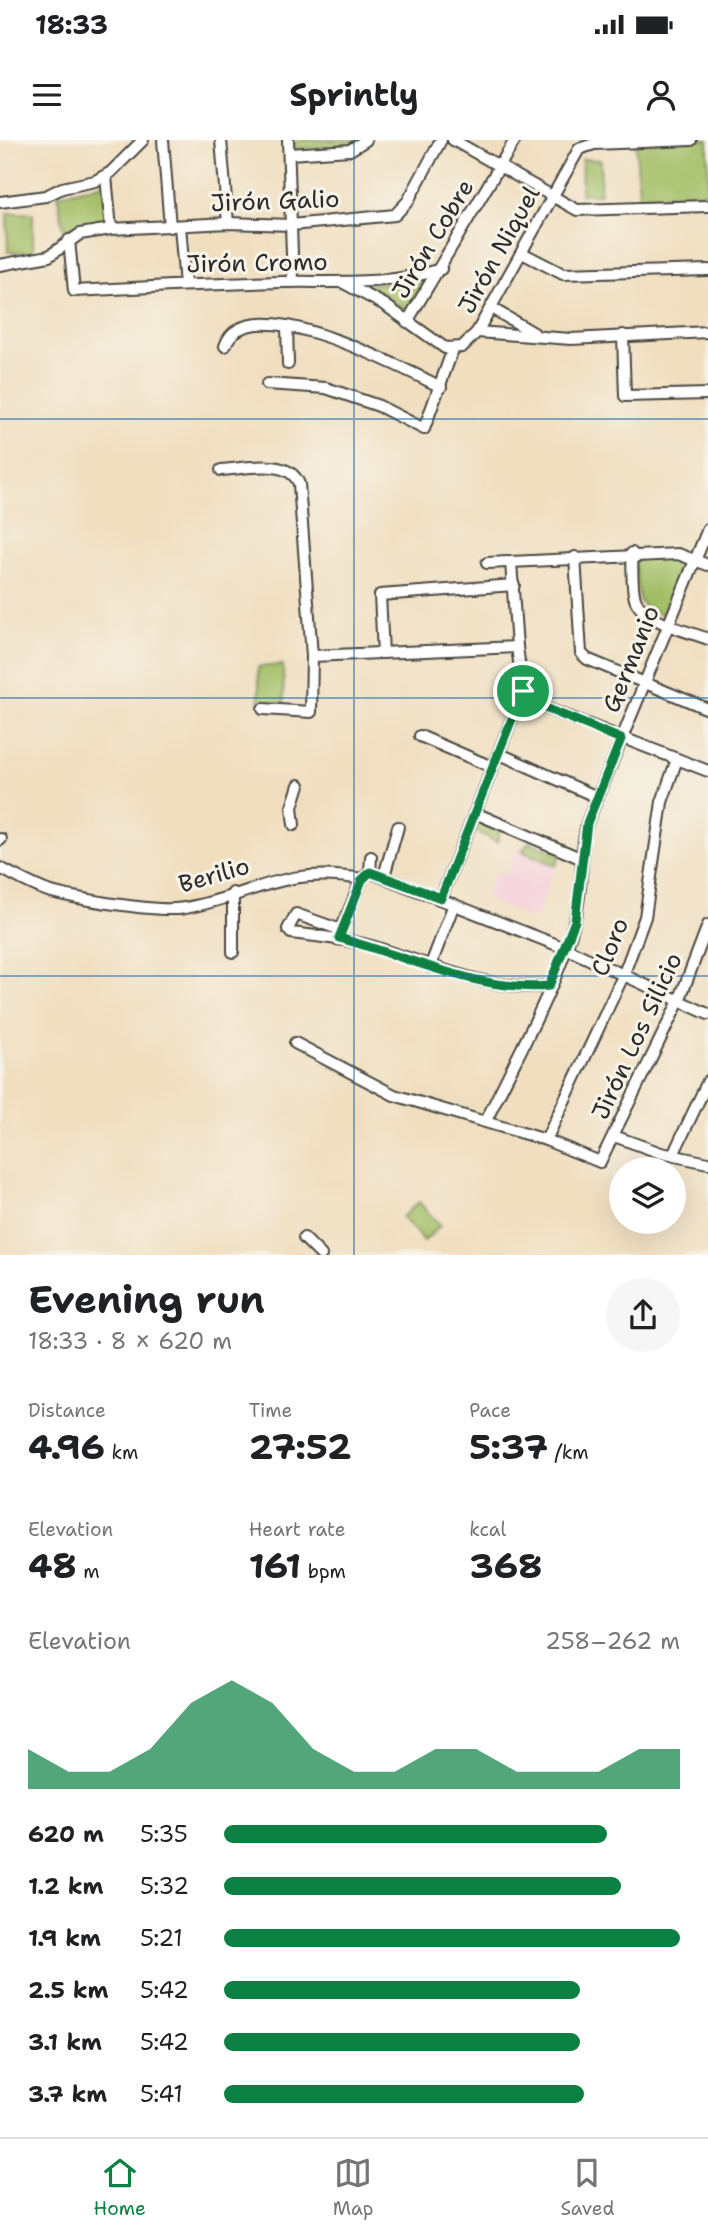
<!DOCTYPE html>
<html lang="en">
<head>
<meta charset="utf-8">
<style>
  body { margin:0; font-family:"Shantell Sans",sans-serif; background:#f6f6f6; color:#202124; height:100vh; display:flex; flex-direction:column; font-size:26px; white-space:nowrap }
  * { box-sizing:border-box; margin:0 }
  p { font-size:23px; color:#757577 }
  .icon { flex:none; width:38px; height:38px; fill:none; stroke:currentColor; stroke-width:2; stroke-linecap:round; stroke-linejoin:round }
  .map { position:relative; height:1115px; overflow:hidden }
  .details { display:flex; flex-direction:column; background:#fff; flex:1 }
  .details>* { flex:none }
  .buttons { position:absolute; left:609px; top:1017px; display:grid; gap:14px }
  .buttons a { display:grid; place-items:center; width:77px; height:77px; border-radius:50%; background:#fff; box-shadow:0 7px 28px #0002; font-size:35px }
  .pin { position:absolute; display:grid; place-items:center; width:60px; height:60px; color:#fff; margin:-30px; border:4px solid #fff; border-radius:50%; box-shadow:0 2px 7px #0007 }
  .round { display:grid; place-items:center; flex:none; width:74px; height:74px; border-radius:37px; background:#f6f6f6 }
  .headline { display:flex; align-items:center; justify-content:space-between; height:119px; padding:0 28px }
  h1 { font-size:38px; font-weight:700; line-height:52px }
  .stats { display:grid; grid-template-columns:repeat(3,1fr); gap:10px; height:119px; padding:7px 28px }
  .stats div { display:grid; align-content:center }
  .stats b { font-size:35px; font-weight:700 }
  .stats small { font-size:19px; font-weight:400 }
  .stats p { font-size:19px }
  .chart { height:196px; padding:14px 28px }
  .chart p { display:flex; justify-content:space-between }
  .chart svg { width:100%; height:126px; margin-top:7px; fill:#0b8043; opacity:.7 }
  ul { padding:0 28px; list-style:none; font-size:23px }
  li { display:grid; grid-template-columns:112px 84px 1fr; align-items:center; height:52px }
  li i { height:18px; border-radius:9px; background:#0b8043 }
  .status { display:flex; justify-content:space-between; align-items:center; height:49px; padding:0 35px; background:#fff; direction:ltr }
  .status svg { height:19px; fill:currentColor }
  header { display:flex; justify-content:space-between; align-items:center; height:91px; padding:0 28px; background:#fff; font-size:32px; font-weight:700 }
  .menu { display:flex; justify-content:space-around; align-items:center; height:98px; border-top:2px solid #e0e0e0; background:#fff; font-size:19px; color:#757577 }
  .menu a { display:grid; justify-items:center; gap:4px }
  .menu .current { color:#0b8043 }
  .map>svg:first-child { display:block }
  .built { fill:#f5cfdb }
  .green { fill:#a2be65; stroke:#667448; stroke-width:2 }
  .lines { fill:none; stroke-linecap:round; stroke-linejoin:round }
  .minor-casing { stroke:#494641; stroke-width:14 }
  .minor { stroke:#fff; stroke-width:10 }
  .route-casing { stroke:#fff; stroke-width:14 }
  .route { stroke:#0b8043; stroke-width:9 }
  .grid { fill:none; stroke:#1f6fb2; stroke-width:2; stroke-opacity:0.55 }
  .labels { text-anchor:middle; stroke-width:6; stroke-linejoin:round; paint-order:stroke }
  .street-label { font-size:24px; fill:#2b2b2b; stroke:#f7f3e8 }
</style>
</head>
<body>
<div class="status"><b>18:33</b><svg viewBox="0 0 49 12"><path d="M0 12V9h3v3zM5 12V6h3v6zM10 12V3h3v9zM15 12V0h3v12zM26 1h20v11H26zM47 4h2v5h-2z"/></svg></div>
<header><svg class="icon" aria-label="menu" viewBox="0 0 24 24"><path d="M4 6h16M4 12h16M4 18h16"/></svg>Sprintly<svg class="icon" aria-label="person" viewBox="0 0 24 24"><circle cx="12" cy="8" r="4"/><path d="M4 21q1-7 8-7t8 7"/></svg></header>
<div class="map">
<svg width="708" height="1115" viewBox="0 0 708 1115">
  <rect width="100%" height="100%" fill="#f7f3e8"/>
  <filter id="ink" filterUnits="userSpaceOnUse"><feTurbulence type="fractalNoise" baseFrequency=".0143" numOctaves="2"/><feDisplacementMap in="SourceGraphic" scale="14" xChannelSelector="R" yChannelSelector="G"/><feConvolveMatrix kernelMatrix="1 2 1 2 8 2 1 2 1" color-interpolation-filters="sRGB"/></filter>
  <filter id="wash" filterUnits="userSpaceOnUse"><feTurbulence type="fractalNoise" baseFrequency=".00686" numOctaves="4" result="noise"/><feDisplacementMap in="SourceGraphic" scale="28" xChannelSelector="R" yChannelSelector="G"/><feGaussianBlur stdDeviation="1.57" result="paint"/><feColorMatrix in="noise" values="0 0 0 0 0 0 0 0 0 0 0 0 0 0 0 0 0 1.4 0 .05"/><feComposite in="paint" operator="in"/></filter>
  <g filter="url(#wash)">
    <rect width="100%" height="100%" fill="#f0debf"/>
    <path class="built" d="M 517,708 L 556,726 L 535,780 L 484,758 L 496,731 L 506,734 Z"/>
    <g class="green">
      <path d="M 294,0 L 361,0 L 350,6 L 294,9 Z"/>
      <path d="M 678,0 L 708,0 L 708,52 L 639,57 L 636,4 Z"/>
      <path d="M 582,19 L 601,20 L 600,54 L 581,54 Z"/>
      <path d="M 104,44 L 109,85 L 63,88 L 58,55 Z"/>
      <path d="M 7,73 L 33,73 L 33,112 L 8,112 Z"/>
      <path d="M 425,141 L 407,170 L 363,144 Z"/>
      <path d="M 633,411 L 684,420 L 662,475 L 644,466 L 639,460 Z"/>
      <path d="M 283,525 L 284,564 L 260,565 L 258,527 Z"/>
      <path d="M 476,682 L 500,691 L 497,702 L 473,690 Z"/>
      <path d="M 529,702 L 560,714 L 556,726 L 522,711 Z"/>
      <path d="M 419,1062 L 440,1086 L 424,1101 L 402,1077 Z"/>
    </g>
  </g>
  <g filter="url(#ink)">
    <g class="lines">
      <g class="minor-casing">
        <g id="minor">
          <path d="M 163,0 L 170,87"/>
          <path d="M 221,0 L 228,83"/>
          <path d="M 288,0 L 293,142"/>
          <path d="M 453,0 L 577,70 L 708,66"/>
          <path d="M 289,14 L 350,10 L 366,0"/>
          <path d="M 106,36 L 111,89"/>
          <path d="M 0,62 L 46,56 L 62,48 L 95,41 L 111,32 L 143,0"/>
          <path d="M 180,86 L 185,145"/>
          <path d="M 69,100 L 74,151 C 143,147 212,144 282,142 C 335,141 390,146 441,129"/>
          <path d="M 522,113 L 563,134 L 708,130"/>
          <path d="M 0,125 L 49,116 L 80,94 L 111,89 L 228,83 L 291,85 L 395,75 L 408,61 L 441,0"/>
          <path d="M 342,142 L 385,165 L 445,208 L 462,207 L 477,192 L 579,9 L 594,4 L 691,0"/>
          <path d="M 491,168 L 534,193"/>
          <path d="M 407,182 L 515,0"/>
          <path d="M 287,186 L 288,224"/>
          <path d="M 477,192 L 571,199 L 708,192"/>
          <path d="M 623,195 L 625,256 L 708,254"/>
          <path d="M 225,206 C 246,144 406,230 441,247"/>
          <path d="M 267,244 L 326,248 L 379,266 L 424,289 L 453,209"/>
          <path d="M 221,330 C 244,329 289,317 299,344 L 312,516 L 311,572 L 263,569"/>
          <path d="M 632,413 C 633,427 631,445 635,459 C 643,482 688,491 708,499"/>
          <path d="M 575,417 L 581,513 L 587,519 L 708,569"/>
          <path d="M 487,423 L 678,414 L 708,425"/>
          <path d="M 383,513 L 380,455 L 514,445"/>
          <path d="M 312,516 L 517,507"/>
          <path d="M 523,551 L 538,565 L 708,631"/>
          <path d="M 420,596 L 492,627"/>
          <path d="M 500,614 L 597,657"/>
          <path d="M 475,673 L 580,718"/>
          <path d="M 294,685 L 292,667 L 299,645"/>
          <path d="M 0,700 L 1,699"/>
          <path d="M 0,728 C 16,736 31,745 48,751 C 76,759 158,773 185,768 C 256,755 283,725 362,739"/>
          <path d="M 370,732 L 565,808 L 708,874"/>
          <path d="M 384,736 L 398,687"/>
          <path d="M 441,758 L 523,551 L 517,507 L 511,422"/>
          <path d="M 341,790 L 296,774 L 288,789 L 291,793 C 319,796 345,799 371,806 C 428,823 488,852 549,846"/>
          <path d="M 339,795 L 362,739 L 370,732 L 371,717"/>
          <path d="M 233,812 L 233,753"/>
          <path d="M 430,827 L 454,764"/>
          <path d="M 295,903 L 394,955 L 546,1000 L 600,1022 L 679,861 L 708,785"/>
          <path d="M 486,981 C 514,921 560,841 575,779 C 583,747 580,714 587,683 L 708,389"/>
          <path d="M 614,996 L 661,1013 L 708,1023"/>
          <path d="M 546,1000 L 623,836 L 645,777 L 662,662 L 677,619"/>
          <path d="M 673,1015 L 708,941"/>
          <path d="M 304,1098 L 321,1115"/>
        </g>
      </g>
      <use href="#minor" class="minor"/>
    </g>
  </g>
  <g class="lines" filter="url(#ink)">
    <g class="route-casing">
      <path id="route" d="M 523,551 L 538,565 L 621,599 L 587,683 L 575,781 L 549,846 C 481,853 404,815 339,798 L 362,740 L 370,732 L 441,758 Z"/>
    </g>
    <use href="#route" class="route"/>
  </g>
  <path class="grid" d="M 354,0 L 354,1115M 0,279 L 708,279M 0,558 L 708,558M 0,836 L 708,836"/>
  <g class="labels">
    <g class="street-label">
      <text transform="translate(275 61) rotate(-2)" y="8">Jirón Galio</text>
      <text transform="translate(433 99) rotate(-59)" y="8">Jirón Cobre</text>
      <text transform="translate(499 110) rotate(-61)" y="8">Jirón Niquel</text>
      <text transform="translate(257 123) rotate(-1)" y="8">Jirón Cromo</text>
      <text transform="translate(631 519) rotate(-68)" y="8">Germanio</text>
      <text transform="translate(214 735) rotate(-16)" y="8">Berilio</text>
      <text transform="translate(610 807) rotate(-68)" y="8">Cloro</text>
      <text transform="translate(637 896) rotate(-65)" y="8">Jirón Los Silicio</text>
    </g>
  </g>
</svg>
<div class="buttons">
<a><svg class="icon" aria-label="layers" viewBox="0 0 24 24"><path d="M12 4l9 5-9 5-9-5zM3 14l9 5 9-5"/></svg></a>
</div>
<div class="pin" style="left:523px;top:551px;background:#1e9e55"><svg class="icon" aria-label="arrive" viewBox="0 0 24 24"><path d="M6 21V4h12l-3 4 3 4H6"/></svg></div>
</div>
<section class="details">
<div class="headline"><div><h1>Evening run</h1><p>18:33 · 8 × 620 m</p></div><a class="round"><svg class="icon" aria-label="share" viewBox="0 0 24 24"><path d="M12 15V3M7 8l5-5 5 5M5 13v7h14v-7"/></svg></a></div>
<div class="stats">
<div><p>Distance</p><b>4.96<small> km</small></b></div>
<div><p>Time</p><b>27:52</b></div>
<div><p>Pace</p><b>5:37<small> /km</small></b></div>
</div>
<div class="stats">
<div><p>Elevation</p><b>48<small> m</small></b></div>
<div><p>Heart rate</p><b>161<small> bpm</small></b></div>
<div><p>kcal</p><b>368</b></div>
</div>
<div class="chart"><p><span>Elevation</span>258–262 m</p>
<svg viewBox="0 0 160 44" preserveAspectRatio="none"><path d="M0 44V30L10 38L20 38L30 30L40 14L50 6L60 14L70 30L80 38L90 38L100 30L110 30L120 38L130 38L140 38L150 30L160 30V44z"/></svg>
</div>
<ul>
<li><b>620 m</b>5:35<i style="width:84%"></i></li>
<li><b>1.2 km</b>5:32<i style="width:87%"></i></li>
<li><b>1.9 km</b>5:21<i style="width:100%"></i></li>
<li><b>2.5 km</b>5:42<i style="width:78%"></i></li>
<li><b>3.1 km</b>5:42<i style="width:78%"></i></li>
<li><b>3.7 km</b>5:41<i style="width:79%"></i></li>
</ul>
</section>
<nav class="menu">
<a class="current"><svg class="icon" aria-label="home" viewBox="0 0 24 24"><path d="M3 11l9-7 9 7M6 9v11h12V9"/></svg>Home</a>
<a><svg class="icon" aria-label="map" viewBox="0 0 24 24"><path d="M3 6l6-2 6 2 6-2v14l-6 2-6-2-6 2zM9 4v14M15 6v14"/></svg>Map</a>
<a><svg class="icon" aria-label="saved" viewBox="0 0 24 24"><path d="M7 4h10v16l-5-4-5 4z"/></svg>Saved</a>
</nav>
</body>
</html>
